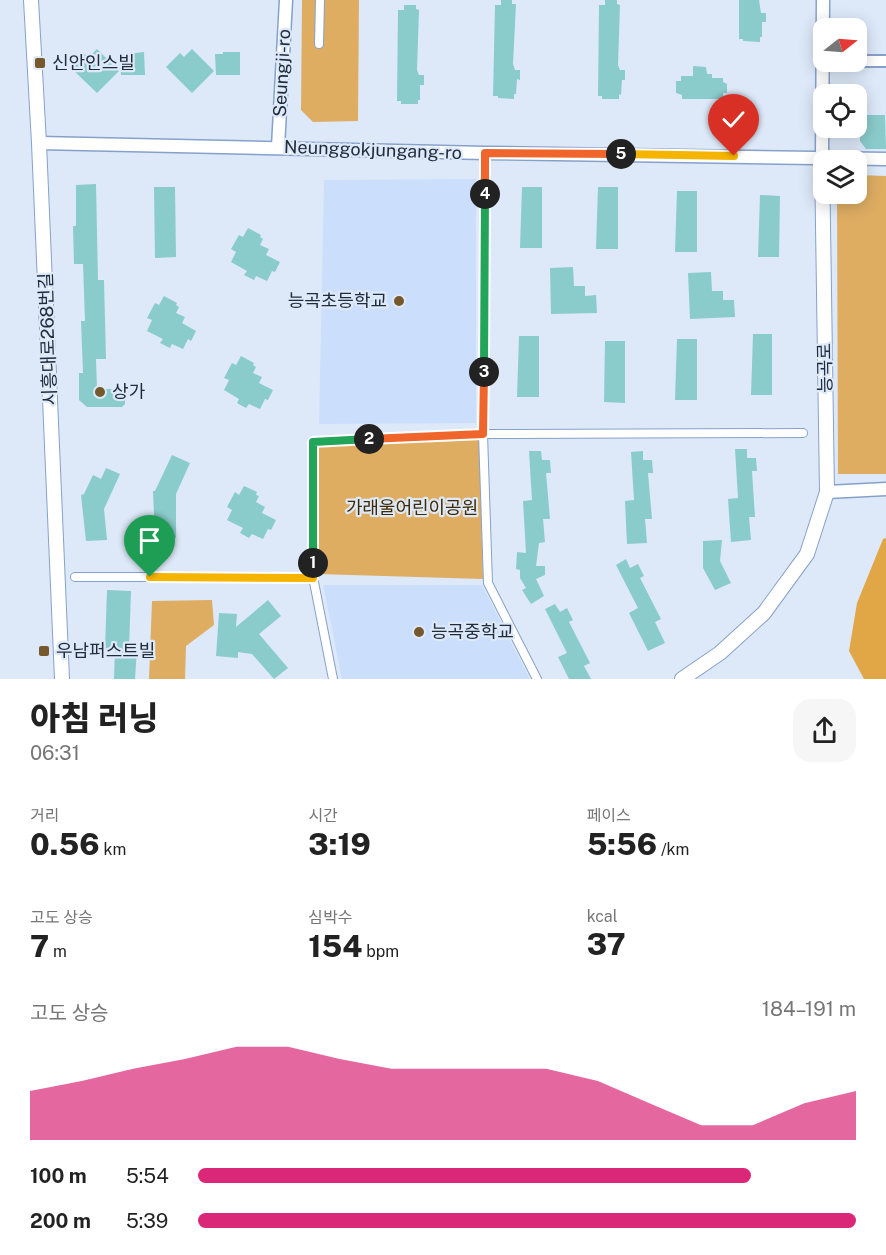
<!DOCTYPE html>
<html lang="ko">
<head>
<meta charset="utf-8">
<style>
  body { margin:0; font-family:"Public Sans","Noto Sans KR",sans-serif; background:#f6f6f6; color:#222; height:100vh; display:flex; flex-direction:column; font-size:22px; white-space:nowrap }
  * { box-sizing:border-box; margin:0 }
  p { font-size:20px; color:#767676 }
  .icon { flex:none; width:33px; height:33px; fill:none; stroke:currentColor; stroke-width:2; stroke-linecap:round; stroke-linejoin:round }
  .map { position:relative; height:679px; overflow:hidden }
  .drawer { display:flex; flex-direction:column; background:#fff; flex:1 }
  .drawer>* { flex:none }
  .needle { width:39px; rotate:73deg }
  .buttons { position:absolute; left:813px; top:18px; display:grid; gap:12px }
  .buttons a { display:grid; place-items:center; width:54px; height:54px; border-radius:12px; background:#fff; box-shadow:0 3px 15px #0003; font-size:30px }
  .pin { position:absolute; display:grid; place-items:center; width:51px; height:51px; color:#fff; margin:-62px -26px; border-radius:50% 50% 50% 0; rotate:-45deg; box-shadow:0 0 6px #0007 }
  .pin .icon { rotate:45deg }
  .km { position:absolute; width:30px; height:30px; margin:-15px; border-radius:50%; background:#222; color:#fff; font-size:16px; line-height:30px; text-align:center }
  .round { display:grid; place-items:center; flex:none; width:63px; height:63px; border-radius:18px; background:#f6f6f6 }
  .overview { display:flex; align-items:center; justify-content:space-between; height:102px; padding:0 30px }
  h1 { font-size:33px; font-weight:800; line-height:45px }
  .metrics { display:grid; grid-template-columns:repeat(3,1fr); gap:9px; height:102px; padding:6px 30px }
  .metrics div { display:grid; align-content:center }
  .metrics b { font-size:30px; font-weight:800 }
  .metrics small { font-size:16px; font-weight:400 }
  .metrics p { font-size:16px }
  .chart { height:168px; padding:12px 30px }
  .chart p { display:flex; justify-content:space-between }
  .chart svg { width:100%; height:108px; margin-top:6px; fill:#db2777; opacity:.7 }
  ul { padding:0 30px; list-style:none; font-size:20px }
  li { display:grid; grid-template-columns:96px 72px 1fr; align-items:center; height:45px }
  li i { height:15px; border-radius:8px; background:#db2777 }
  .map>svg:first-child { display:block }
  .built { fill:#cbdffc }
  .green { fill:#dead62 }
  .forest { fill:#e1a747 }
  .building { fill:#8acbcb }
  .lines { fill:none; stroke-linecap:round; stroke-linejoin:round }
  .pedestrian-casing { stroke:#86a1c9; stroke-width:10 }
  .minor-casing { stroke:#86a1c9; stroke-width:14 }
  .tertiary-casing { stroke:#86a1c9; stroke-width:15 }
  .secondary-casing { stroke:#86a1c9; stroke-width:16 }
  .pedestrian { stroke:#fff; stroke-width:8 }
  .minor { stroke:#fff; stroke-width:10 }
  .tertiary { stroke:#fff; stroke-width:12 }
  .secondary { stroke:#fff; stroke-width:14 }
  .split-1-casing { stroke:#fff; stroke-width:12 }
  .split-2-casing { stroke:#fff; stroke-width:12 }
  .split-3-casing { stroke:#fff; stroke-width:12 }
  .split-4-casing { stroke:#fff; stroke-width:12 }
  .split-5-casing { stroke:#fff; stroke-width:12 }
  .split-6-casing { stroke:#fff; stroke-width:12 }
  .split-1 { stroke:#f5b400; stroke-width:8 }
  .split-2 { stroke:#22a559; stroke-width:8 }
  .split-3 { stroke:#f0652b; stroke-width:8 }
  .split-4 { stroke:#22a559; stroke-width:8 }
  .split-5 { stroke:#f0652b; stroke-width:8 }
  .split-6 { stroke:#f5b400; stroke-width:8 }
  .poi-dot { fill:#75592c; stroke:#dde9f9; stroke-width:2 }
  .labels { text-anchor:middle; stroke-width:4.5; stroke-linejoin:round; paint-order:stroke }
  .poi-label { font-size:18px; fill:#212c3b; stroke:#dde9f9; text-anchor:start }
  .street-label { font-size:18px; fill:#212c3b; stroke:#dde9f9 }
  .park-label { font-size:18px; fill:#402900; stroke:#dde9f9 }
</style>
</head>
<body>
<div class="map">
<svg width="886" height="679" viewBox="0 0 886 679">
  <rect width="100%" height="100%" fill="#dde9f9"/>
  <g class="built">
    <path d="M 476,179 L 476,423 L 319,424 L 324,180 Z"/>
    <path d="M 323,585 L 482,585 L 530,679 L 342,679 Z"/>
  </g>
  <g class="green">
    <path d="M 302,0 L 359,0 L 358,121 L 313,122 L 301,110 Z"/>
    <path d="M 857,175 L 886,176 L 886,474 L 838,474 L 837,194 L 856,194 Z"/>
    <path d="M 479,438 L 483,579 L 317,574 L 317,442 Z"/>
    <path d="M 212,600 L 214,625 L 186,646 L 185,679 L 149,679 L 152,601 Z"/>
  </g>
  <path class="forest" d="M 886,538 L 886,679 L 864,679 L 849,651 L 857,603 L 883,539 Z"/>
  <g class="building">
    <path d="M 501,0 L 512,0 L 512,4 L 516,4 L 513,64 L 515,70 L 520,70 L 520,80 L 517,79 L 516,94 L 514,94 L 514,99 L 498,98 L 498,96 L 493,96 L 495,5 L 501,5 Z"/>
    <path d="M 605,0 L 617,0 L 617,4 L 620,5 L 618,65 L 620,70 L 625,70 L 625,80 L 622,80 L 621,95 L 619,94 L 619,99 L 602,99 L 602,96 L 598,96 L 599,5 L 605,5 Z"/>
    <path d="M 739,0 L 759,0 L 761,13 L 766,13 L 766,22 L 762,22 L 762,37 L 760,37 L 760,42 L 743,41 L 743,39 L 739,39 Z"/>
    <path d="M 404,5 L 416,5 L 416,9 L 419,10 L 417,70 L 419,75 L 424,75 L 424,85 L 420,85 L 420,100 L 418,100 L 418,104 L 401,104 L 401,101 L 397,101 L 398,10 L 404,10 Z"/>
    <path d="M 97,49 L 119,71 L 97,93 L 71,68 L 85,54 L 89,57 Z"/>
    <path d="M 192,49 L 214,71 L 192,93 L 166,67 L 180,53 L 184,57 Z"/>
    <path d="M 144,52 L 145,75 L 121,75 L 120,55 Z"/>
    <path d="M 223,52 L 240,52 L 240,75 L 216,75 L 215,54 L 223,54 Z"/>
    <path d="M 693,66 L 706,67 L 707,74 L 712,74 L 712,78 L 723,78 L 723,82 L 727,84 L 727,93 L 723,93 L 723,99 L 682,99 L 682,95 L 676,93 L 676,81 L 681,81 L 681,76 L 693,76 Z"/>
    <path d="M 864,115 L 885,115 L 886,149 L 866,149 L 860,141 L 859,121 Z"/>
    <path d="M 96,184 L 98,280 L 104,280 L 106,359 L 96,359 L 97,389 L 121,389 L 121,394 L 125,394 L 125,404 L 122,407 L 87,407 L 79,400 L 79,373 L 83,373 L 81,321 L 85,321 L 83,264 L 74,264 L 73,226 L 76,226 L 76,185 Z"/>
    <path d="M 154,187 L 175,187 L 176,257 L 155,258 Z"/>
    <path d="M 522,187 L 542,187 L 542,248 L 520,248 Z"/>
    <path d="M 598,187 L 618,187 L 618,249 L 596,249 Z"/>
    <path d="M 677,191 L 697,191 L 697,252 L 675,252 Z"/>
    <path d="M 760,195 L 780,196 L 779,257 L 758,257 Z"/>
    <path d="M 248,228 L 261,235 L 260,237 L 263,239 L 260,245 L 269,249 L 266,255 L 280,262 L 275,272 L 272,271 L 267,281 L 256,276 L 254,280 L 244,275 L 247,271 L 231,262 L 236,252 L 231,249 L 239,235 L 243,237 Z"/>
    <path d="M 573,267 L 574,286 L 585,286 L 585,296 L 596,295 L 597,313 L 551,314 L 550,268 Z"/>
    <path d="M 711,272 L 712,291 L 723,291 L 723,300 L 734,300 L 735,317 L 690,319 L 688,273 Z"/>
    <path d="M 164,296 L 177,303 L 176,305 L 179,307 L 176,313 L 185,317 L 182,323 L 196,331 L 191,341 L 188,339 L 183,349 L 172,344 L 170,348 L 160,343 L 163,339 L 147,331 L 152,320 L 147,318 L 155,303 L 159,305 Z"/>
    <path d="M 753,334 L 772,334 L 772,395 L 751,395 Z"/>
    <path d="M 519,336 L 539,336 L 539,397 L 517,397 Z"/>
    <path d="M 677,339 L 697,339 L 697,400 L 675,400 Z"/>
    <path d="M 605,341 L 625,341 L 625,403 L 604,402 Z"/>
    <path d="M 241,356 L 254,363 L 253,365 L 256,367 L 253,373 L 262,377 L 259,383 L 273,390 L 268,400 L 265,399 L 260,409 L 249,404 L 246,408 L 237,403 L 239,399 L 224,390 L 229,380 L 224,378 L 232,363 L 236,365 Z"/>
    <path d="M 735,449 L 747,449 L 747,458 L 756,458 L 757,471 L 752,471 L 755,517 L 749,517 L 751,540 L 731,542 L 728,499 L 738,498 Z"/>
    <path d="M 529,451 L 541,451 L 542,460 L 550,460 L 551,473 L 546,473 L 550,519 L 543,519 L 545,542 L 539,543 L 536,566 L 545,566 L 545,575 L 536,579 L 544,596 L 531,604 L 522,590 L 526,588 L 520,578 L 520,570 L 516,569 L 517,552 L 526,553 L 523,501 L 532,500 Z"/>
    <path d="M 643,451 L 643,460 L 652,460 L 653,473 L 648,473 L 652,519 L 645,519 L 647,543 L 627,544 L 625,501 L 634,500 L 631,452 Z"/>
    <path d="M 172,455 L 190,463 L 176,494 L 176,538 L 155,539 L 153,491 L 155,491 Z"/>
    <path d="M 106,468 L 120,474 L 104,509 L 107,540 L 86,541 L 81,495 L 84,494 L 93,475 L 101,479 Z"/>
    <path d="M 244,486 L 257,492 L 256,495 L 259,496 L 256,502 L 265,507 L 262,513 L 276,520 L 271,530 L 268,529 L 263,539 L 252,534 L 249,538 L 240,533 L 243,528 L 227,520 L 232,510 L 227,507 L 235,492 L 239,495 Z"/>
    <path d="M 722,540 L 720,561 L 731,583 L 715,590 L 703,568 L 703,541 Z"/>
    <path d="M 626,559 L 630,568 L 638,564 L 644,576 L 640,578 L 661,619 L 655,622 L 665,643 L 648,651 L 629,613 L 638,608 L 616,565 Z"/>
    <path d="M 107,590 L 131,591 L 129,649 L 137,649 L 135,679 L 114,679 L 115,649 L 105,649 Z"/>
    <path d="M 268,600 L 281,616 L 259,634 L 288,668 L 274,679 L 252,654 L 238,652 L 238,658 L 216,656 L 219,613 L 237,614 L 236,627 Z"/>
    <path d="M 555,604 L 560,612 L 567,608 L 573,620 L 569,622 L 590,663 L 584,666 L 591,679 L 569,679 L 558,657 L 567,653 L 545,609 Z"/>
  </g>
  <g class="lines">
    <g class="pedestrian-casing">
      <g id="pedestrian">
        <path d="M 319,44 L 320,0"/>
        <path d="M 485,153 L 483,434 L 488,583 L 537,679"/>
        <path d="M 75,577 L 313,577 L 313,442 L 483,434 L 803,433"/>
        <path d="M 313,577 L 333,679"/>
      </g>
    </g>
    <g class="minor-casing">
      <path id="minor" d="M 856,61 L 886,61"/>
    </g>
    <g class="tertiary-casing">
      <g id="tertiary">
        <path d="M 39,143 L 485,153 L 886,159"/>
        <path d="M 278,147 L 286,0"/>
        <path d="M 822,158 L 823,0"/>
        <path d="M 827,492 L 886,489"/>
      </g>
    </g>
    <g class="secondary-casing">
      <g id="secondary">
        <path d="M 31,0 L 39,143 L 62,679"/>
        <path d="M 682,679 L 720,653 L 764,613 L 807,554 L 827,492 L 822,158"/>
      </g>
    </g>
    <use href="#pedestrian" class="pedestrian"/>
    <use href="#minor" class="minor"/>
    <use href="#tertiary" class="tertiary"/>
    <use href="#secondary" class="secondary"/>
  </g>
  <g class="lines">
    <g class="split-1-casing">
      <path id="split-1" d="M 150,577 L 313,578 L 313,563"/>
    </g>
    <g class="split-2-casing">
      <path id="split-2" d="M 313,563 L 313,442 L 369,439"/>
    </g>
    <g class="split-3-casing">
      <path id="split-3" d="M 369,439 L 483,434 L 484,372"/>
    </g>
    <g class="split-4-casing">
      <path id="split-4" d="M 484,372 L 485,194"/>
    </g>
    <g class="split-5-casing">
      <path id="split-5" d="M 485,194 L 485,153 L 621,154"/>
    </g>
    <g class="split-6-casing">
      <path id="split-6" d="M 621,154 L 734,156"/>
    </g>
    <use href="#split-1" class="split-1"/>
    <use href="#split-2" class="split-2"/>
    <use href="#split-3" class="split-3"/>
    <use href="#split-4" class="split-4"/>
    <use href="#split-5" class="split-5"/>
    <use href="#split-6" class="split-6"/>
  </g>
  <g class="poi-dot">
    <rect x="34" y="57" width="12" height="12" rx="3"/>
    <circle cx="399" cy="301" r="6"/>
    <circle cx="100" cy="392" r="6"/>
    <circle cx="419" cy="632" r="6"/>
    <rect x="38" y="645" width="12" height="12" rx="3"/>
  </g>
  <g class="labels">
    <g class="poi-label">
      <text x="52" y="69">신안인스빌</text>
      <text x="387" y="307" text-anchor="end">능곡초등학교</text>
      <text x="112" y="398">상가</text>
      <text x="431" y="638">능곡중학교</text>
      <text x="56" y="657">우남퍼스트빌</text>
    </g>
    <g class="street-label">
      <text transform="translate(282 73) rotate(-87)" y="6">Seungji-ro</text>
      <text transform="translate(373 150) rotate(2)" y="6">Neunggokjungang-ro</text>
      <text transform="translate(48 339) rotate(-92)" y="6">시흥대로268번길</text>
      <text transform="translate(825 368) rotate(-91)" y="6">능곡로</text>
    </g>
    <g class="park-label">
      <text x="412" y="514">가래울어린이공원</text>
    </g>
  </g>
</svg>
<div class="buttons">
<a><svg class="needle" viewBox="-14 -14 28 28"><path d="M0-13l5 13h-10z" fill="#e53935"/><path d="M0 13l5-13h-10z" fill="#767676"/></svg></a>
<a><svg class="icon" aria-label="locate" viewBox="0 0 24 24"><circle cx="12" cy="12" r="6"/><path d="M12 2v4M12 18v4M2 12h4M18 12h4"/></svg></a>
<a><svg class="icon" aria-label="layers" viewBox="0 0 24 24"><path d="M12 4l9 5-9 5-9-5zM3 14l9 5 9-5"/></svg></a>
</div>
<div class="pin" style="left:150px;top:577px;background:#1e9e55"><svg class="icon" aria-label="arrive" viewBox="0 0 24 24"><path d="M6 21V4h12l-3 4 3 4H6"/></svg></div>
<div class="pin" style="left:734px;top:156px;background:#d93025"><svg class="icon" aria-label="check" viewBox="0 0 24 24"><path d="M5 12l5 5 9-10"/></svg></div>
<b class="km" style="left:313px;top:563px">1</b>
<b class="km" style="left:369px;top:439px">2</b>
<b class="km" style="left:484px;top:372px">3</b>
<b class="km" style="left:485px;top:194px">4</b>
<b class="km" style="left:621px;top:154px">5</b>
</div>
<section class="drawer">
<div class="overview"><div><h1>아침 러닝</h1><p>06:31</p></div><a class="round"><svg class="icon" aria-label="share" viewBox="0 0 24 24"><path d="M12 15V3M7 8l5-5 5 5M5 13v7h14v-7"/></svg></a></div>
<div class="metrics">
<div><p>거리</p><b>0.56<small> km</small></b></div>
<div><p>시간</p><b>3:19</b></div>
<div><p>페이스</p><b>5:56<small> /km</small></b></div>
</div>
<div class="metrics">
<div><p>고도 상승</p><b>7<small> m</small></b></div>
<div><p>심박수</p><b>154<small> bpm</small></b></div>
<div><p>kcal</p><b>37</b></div>
</div>
<div class="chart"><p><span>고도 상승</span>184–191 m</p>
<svg viewBox="0 0 160 44" preserveAspectRatio="none"><path d="M0 44V24L10 20L20 15L30 11L40 6L50 6L60 11L70 15L80 15L90 15L100 15L110 20L120 29L130 38L140 38L150 29L160 24V44z"/></svg>
</div>
<ul>
<li><b>100 m</b>5:54<i style="width:84%"></i></li>
<li><b>200 m</b>5:39<i style="width:100%"></i></li>
</ul>
</section>
</body>
</html>
